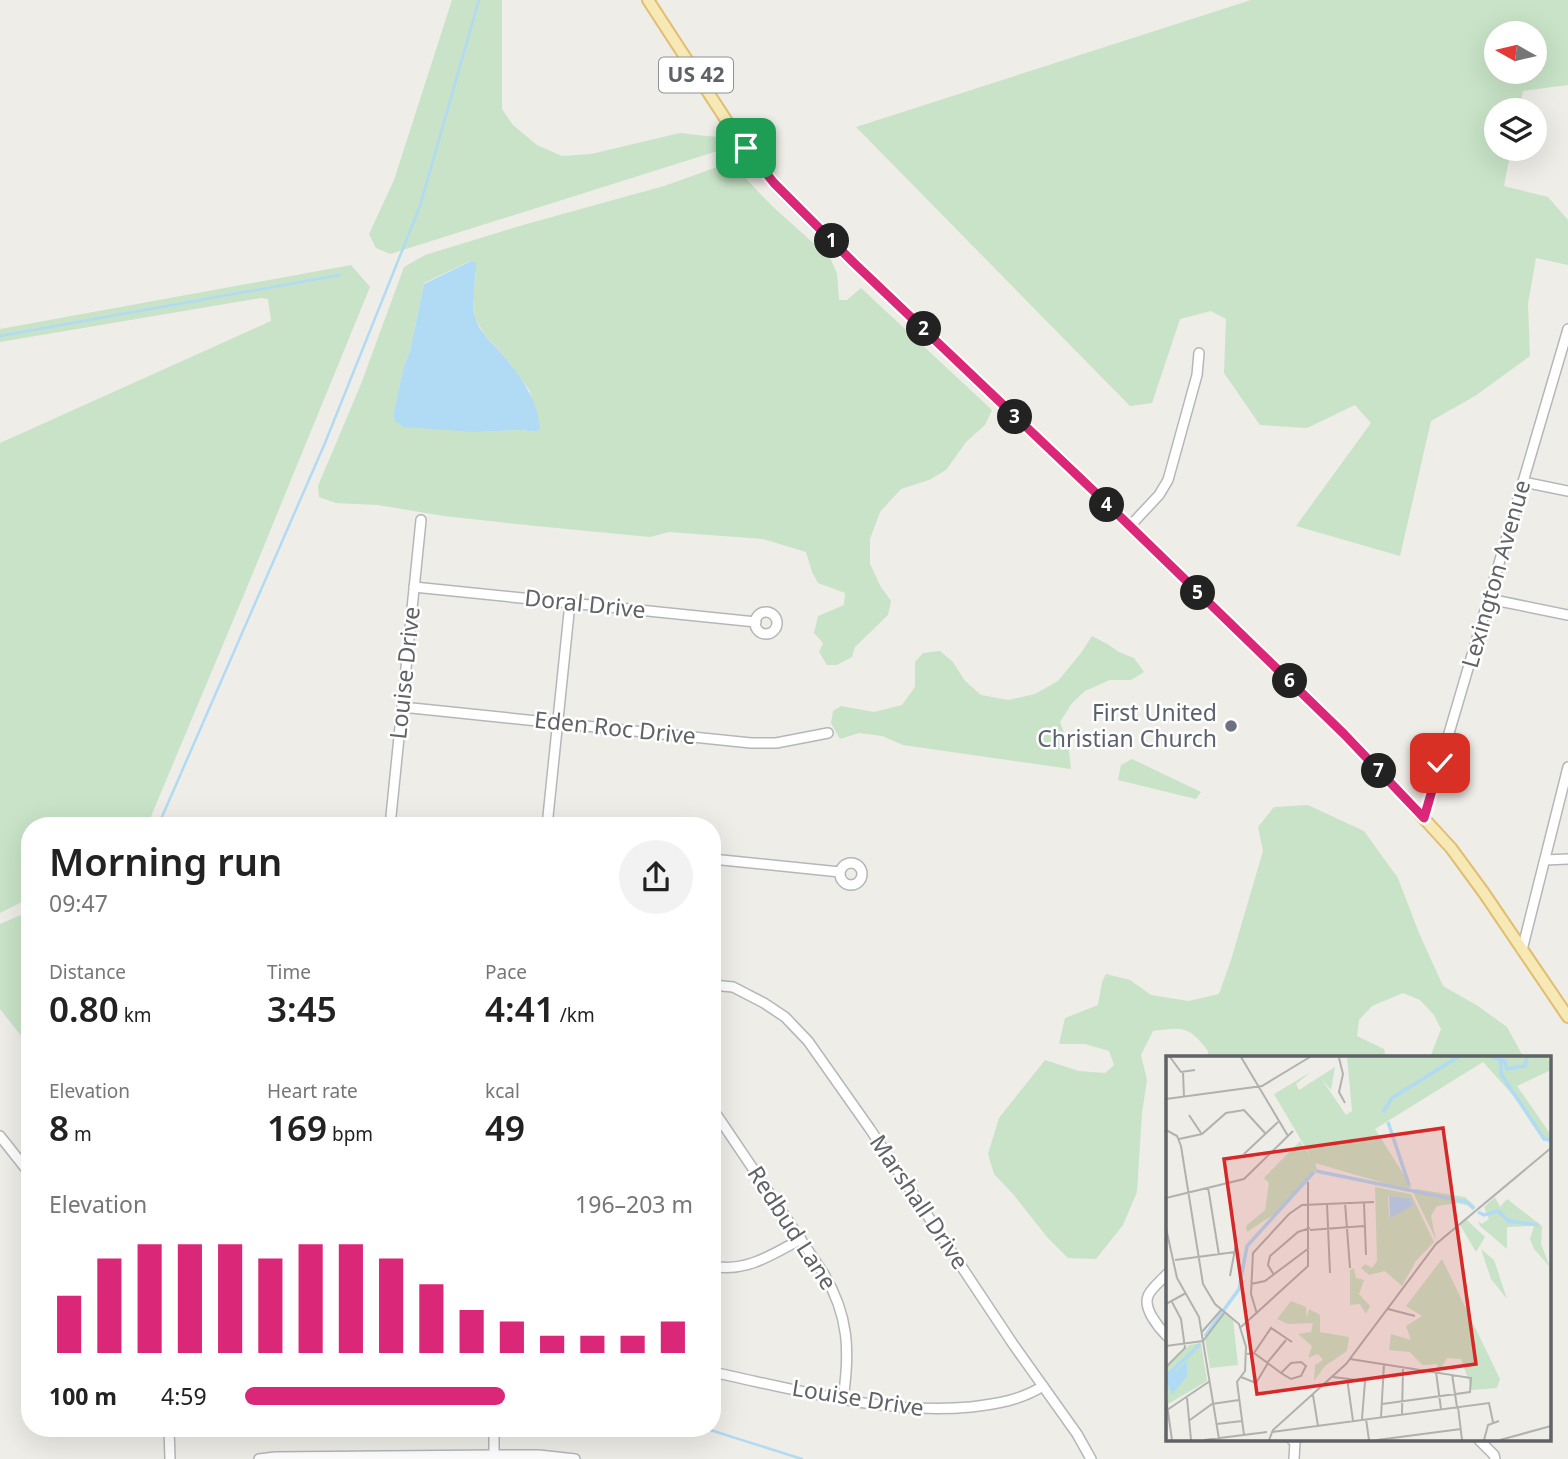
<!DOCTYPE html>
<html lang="en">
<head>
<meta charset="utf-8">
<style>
  body { margin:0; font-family:"Noto Sans",sans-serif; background:#f2f2f2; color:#222; height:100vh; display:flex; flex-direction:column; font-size:26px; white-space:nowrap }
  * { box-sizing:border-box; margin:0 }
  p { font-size:23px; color:#767676 }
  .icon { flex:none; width:38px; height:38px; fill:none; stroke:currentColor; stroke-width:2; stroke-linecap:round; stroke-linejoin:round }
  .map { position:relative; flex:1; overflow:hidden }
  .sheet { position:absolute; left:21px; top:817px; width:700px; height:620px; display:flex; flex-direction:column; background:#fff; border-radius:28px; box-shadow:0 7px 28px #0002 }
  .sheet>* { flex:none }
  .needle { width:46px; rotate:278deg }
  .tools { position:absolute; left:1484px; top:21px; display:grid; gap:14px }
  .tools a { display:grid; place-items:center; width:63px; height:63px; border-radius:50%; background:#fff; box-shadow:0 7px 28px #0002; font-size:35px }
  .pin { position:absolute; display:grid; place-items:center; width:60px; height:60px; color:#fff; margin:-30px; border-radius:14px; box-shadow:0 4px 10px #0006 }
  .km { position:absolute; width:35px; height:35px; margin:-18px; border-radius:50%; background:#222; color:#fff; font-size:19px; line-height:35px; text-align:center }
  .round { display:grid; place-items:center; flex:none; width:74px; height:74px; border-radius:37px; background:#f2f2f2 }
  .summary { display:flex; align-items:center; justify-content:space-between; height:119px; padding:0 28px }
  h1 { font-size:38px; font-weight:600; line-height:52px }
  .stats { display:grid; grid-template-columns:repeat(3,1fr); gap:10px; height:119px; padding:7px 28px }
  .stats div { display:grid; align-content:center }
  .stats b { font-size:35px; font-weight:600 }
  .stats small { font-size:19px; font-weight:400 }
  .stats p { font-size:19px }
  .chart { height:196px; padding:14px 28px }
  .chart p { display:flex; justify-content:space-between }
  .chart svg { width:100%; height:126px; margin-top:7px; stroke:#db2777; stroke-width:6 }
  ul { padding:0 28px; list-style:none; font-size:23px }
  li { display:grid; grid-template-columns:112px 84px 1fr; align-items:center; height:52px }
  li i { height:18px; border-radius:9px; background:#db2777 }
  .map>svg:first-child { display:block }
  .green { fill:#c8e3c7; fill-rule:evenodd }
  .water { fill:#b1daf5 }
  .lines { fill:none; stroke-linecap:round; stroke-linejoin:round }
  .stream { stroke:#b1daf5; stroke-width:2.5 }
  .minor-casing { stroke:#b4b7ba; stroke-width:12 }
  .major-casing { stroke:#e1bd6f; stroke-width:14 }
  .minor { stroke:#fff; stroke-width:9 }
  .major { stroke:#f6e9b6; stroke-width:10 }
  .route-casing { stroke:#fff; stroke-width:14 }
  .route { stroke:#db2777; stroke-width:9 }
  .worship-dot { fill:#6b7280; stroke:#fff; stroke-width:2.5 }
  .labels { text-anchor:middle; stroke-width:5; stroke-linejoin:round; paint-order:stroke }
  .shield { fill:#fff; stroke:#8f9194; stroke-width:2 }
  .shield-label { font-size:21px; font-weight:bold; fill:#5f6266 }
  .street-label { font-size:23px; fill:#5f6266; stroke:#fff }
  .worship-label { font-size:23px; fill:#5b616d; stroke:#fff; text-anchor:end }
  .inset-river { fill:none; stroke:#b1daf5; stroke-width:3.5 }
  .inset-road { fill:none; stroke:#b1b1af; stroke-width:2 }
  .view { fill:#d62828; fill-opacity:0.15; stroke:#d62828; stroke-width:3.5 }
  .inset-edge { fill:none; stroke:#5f6266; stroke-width:3.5 }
</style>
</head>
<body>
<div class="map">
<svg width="1568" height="1459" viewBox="0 0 1568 1459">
  <rect width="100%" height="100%" fill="#efede7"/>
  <g class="green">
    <path d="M 452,0 L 502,0 L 502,109 L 513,125 L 537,145 L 562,156 L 591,154 L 680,133 L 716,137 L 727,148 L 390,254 L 376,248 L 369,234 L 394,180 Z"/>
    <path d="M 1251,0 L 1568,0 L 1568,85 L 1523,91 L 1519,110 L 1496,110 L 1496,149 L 1511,149 L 1504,186 L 1548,197 L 1568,220 L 1568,265 L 1536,258 L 1528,304 L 1530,356 L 1475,396 L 1431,421 L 1400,556 L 1296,526 L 1371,423 L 1355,405 L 1307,428 L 1260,425 L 1224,373 L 1226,319 L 1211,311 L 1180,319 L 1152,403 L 1130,406 L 856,127 ZM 1496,33 L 1535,33 L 1535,72 L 1496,72 Z"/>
    <path d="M 734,161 L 748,181 L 772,206 L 830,258 L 837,273 L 839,300 L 847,300 L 861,288 L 992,410 L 985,425 L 966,442 L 946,470 L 929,480 L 901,489 L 880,512 L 870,539 L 870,564 L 881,587 L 891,601 L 888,615 L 855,647 L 852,657 L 837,665 L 827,665 L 819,652 L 823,643 L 814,633 L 818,616 L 844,605 L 845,593 L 818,583 L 812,572 L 806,552 L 763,539 L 669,532 L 650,537 L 536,526 L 444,516 L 378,505 L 336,503 L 319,497 L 318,486 L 361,384 L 404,267 L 425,255 L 523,225 L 664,186 ZM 470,261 L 476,273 L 473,295 L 475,318 L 485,335 L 509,362 L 530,391 L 536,432 L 520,430 L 476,432 L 393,416 L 404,365 L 410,351 L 424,283 Z"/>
    <path d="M 351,265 L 370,287 L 250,580 L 147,826 L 30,826 L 30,898 L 0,913 L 0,443 L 271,321 L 268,299 L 261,298 L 0,342 L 0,329 Z"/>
    <path d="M 1092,636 L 1109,645 L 1119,652 L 1134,658 L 1144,672 L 1131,680 L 1110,680 L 1085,691 L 1072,703 L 1060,722 L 1068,743 L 1071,769 L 903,745 L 882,736 L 859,733 L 840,739 L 831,723 L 833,711 L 841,706 L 874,712 L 902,705 L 915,687 L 915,662 L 923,653 L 940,651 L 953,662 L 965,681 L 981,695 L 1008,700 L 1035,694 L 1058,681 L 1081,653 Z"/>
    <path d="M 1132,759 L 1201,792 L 1196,799 L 1118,780 L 1121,765 Z"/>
    <path d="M 1308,805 L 1364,831 L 1398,878 L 1419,933 L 1443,986 L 1478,1006 L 1507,1027 L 1524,1058 L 1439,1058 L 1431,1055 L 1441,1029 L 1434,1015 L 1420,1000 L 1403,993 L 1372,1006 L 1359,1020 L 1357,1036 L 1384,1049 L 1386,1058 L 1304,1056 L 1302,1058 L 1208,1058 L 1208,1051 C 1189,1026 1184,1027 1153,1031 L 1141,1055 L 1147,1080 L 1142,1113 L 1137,1192 L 1123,1225 L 1096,1259 L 1068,1258 L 1047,1237 L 1013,1194 L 994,1174 L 988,1154 L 999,1118 L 1045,1060 L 1079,1071 L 1105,1073 L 1114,1065 L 1109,1051 L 1085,1044 L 1059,1044 L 1065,1018 L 1098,1005 L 1102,982 L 1106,974 L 1130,980 L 1151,995 L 1189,1001 L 1219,994 L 1231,960 L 1263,851 L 1258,827 L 1274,807 Z"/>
    <path d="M 30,911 L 30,1047 L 0,1009 L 0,924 Z"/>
  </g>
  <path class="water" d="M 471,261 L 476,263 C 476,281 471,300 475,317 C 479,331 491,342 500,352 C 520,374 537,398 540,428 L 536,432 L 520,430 L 476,432 L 404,427 L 395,421 L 393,416 L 404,365 L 410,351 L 424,284 Z"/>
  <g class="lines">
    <g class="stream">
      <path d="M 0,336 L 340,275"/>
      <path d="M 158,826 L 325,443 L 420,206 L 479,0"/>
      <path d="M 704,1428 L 802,1459"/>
    </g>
    <g class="minor-casing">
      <g id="minor">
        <path d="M 1523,482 L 1568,491"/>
        <path d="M 1130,526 L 1159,495 L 1168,480 L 1197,375 L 1199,353"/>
        <path d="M 414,587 L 756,622"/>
        <path d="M 1489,599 L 1568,615"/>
        <circle cx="766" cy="623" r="11"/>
        <path d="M 402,707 L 751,743 L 776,743 L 828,733"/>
        <path d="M 1424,818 L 1568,329"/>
        <path d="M 390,826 L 421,520"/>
        <path d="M 547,826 L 570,603"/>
        <path d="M 712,859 L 840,872"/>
        <path d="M 1545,860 L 1568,859"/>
        <circle cx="851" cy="874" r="11"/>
        <path d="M 1522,950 L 1568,767"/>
        <path d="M 712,985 L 733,987 L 764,1003 L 785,1017 L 808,1041 L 870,1129 L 1013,1344 L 1077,1434 L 1091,1459"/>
        <path d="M 712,1108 L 824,1274 C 849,1316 850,1352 843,1399"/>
        <path d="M 0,1136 L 30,1174"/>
        <path d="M 712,1266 C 746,1273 773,1254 801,1239"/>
        <path d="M 1167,1274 C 1162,1280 1151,1288 1148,1296 C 1143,1309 1159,1328 1167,1336"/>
        <path d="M 712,1372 C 798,1390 884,1415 971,1407 C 997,1404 1021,1400 1043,1386"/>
        <path d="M 169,1428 L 170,1459"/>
        <path d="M 1292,1440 L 1295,1442 L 1294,1459"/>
        <path d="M 1479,1440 L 1494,1455 L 1495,1459"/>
        <path d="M 494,1455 L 494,1428"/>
        <path d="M 259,1459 L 275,1457 L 494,1455 L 539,1455 L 575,1459"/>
      </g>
    </g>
    <g class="major-casing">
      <path id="major" d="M 648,0 L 730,126 L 774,183 L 854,263 L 1100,497 L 1344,734 L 1406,799 L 1451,848 L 1484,893 L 1568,1017"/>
    </g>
    <use href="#minor" class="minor"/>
    <use href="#major" class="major"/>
  </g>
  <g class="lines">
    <g class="route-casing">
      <path id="route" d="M 746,148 L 774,183 L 854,263 L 1100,497 L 1344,734 L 1424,818 L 1440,763"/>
    </g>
    <use href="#route" class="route"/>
  </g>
  <circle class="worship-dot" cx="1231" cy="726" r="7"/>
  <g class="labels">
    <rect class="shield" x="659" y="57.5" width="74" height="35" rx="5"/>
    <g class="shield-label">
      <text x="696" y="82">US 42</text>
    </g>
    <g class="street-label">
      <text transform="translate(1496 574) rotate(-74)" y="8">Lexington Avenue</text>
      <text transform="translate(585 604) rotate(6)" y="8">Doral Drive</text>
      <text transform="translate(405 673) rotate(-84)" y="8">Louise Drive</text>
      <text transform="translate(615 728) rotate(6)" y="8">Eden Roc Drive</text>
      <text transform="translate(919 1202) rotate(56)" y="8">Marshall Drive</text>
      <text transform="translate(792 1228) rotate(57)" y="8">Redbud Lane</text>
      <text transform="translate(858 1398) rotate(9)" y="8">Louise Drive</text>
    </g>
    <g class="worship-label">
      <text x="1217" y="721">First United<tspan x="1217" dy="26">Christian Church</tspan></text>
    </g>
  </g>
  <g transform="translate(1166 1056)">
    <rect width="385" height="385" fill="#efede7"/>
    <path d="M 181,1 L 382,1 L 385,14 L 351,30 L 385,79 L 385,87 L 377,83 L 353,46 L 317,6 L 209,73 L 238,119 L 223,66 L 245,130 L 242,134 L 149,107 L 151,114 L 110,157 L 81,176 L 80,170 L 99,154 L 103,127 L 98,122 L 134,85 L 145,101 L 108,38 L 145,16 L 130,28 L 133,34 L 169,11 L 165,34 L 155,22 L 180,59 L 186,55 ZM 209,131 L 245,138 L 268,186 L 250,205 L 236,230 L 219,215 L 203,219 L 195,212 L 199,208 L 206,212 L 211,205 ZM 222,140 L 243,142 L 248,149 L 223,161 ZM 250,133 L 299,141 L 310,151 L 291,147 L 271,150 L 265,160 L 270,184 L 247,136 ZM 329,141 L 334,151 L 341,143 L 376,170 L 375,188 L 384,211 L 368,193 L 364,183 L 368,170 L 341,171 L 341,193 L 314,170 L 312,165 L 316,168 L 323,163 L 318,151 ZM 300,163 L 319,181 L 310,196 L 294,169 ZM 315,193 L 328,204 L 341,243 L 325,223 ZM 276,203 L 334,323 L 331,332 L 306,334 L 295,303 L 281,302 L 273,316 L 271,308 L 256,309 L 244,296 L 223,294 L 225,278 L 245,284 L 240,270 L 256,260 L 240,250 ZM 188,212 L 190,222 L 198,224 L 193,238 L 204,250 L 200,258 L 194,248 L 184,249 L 184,214 ZM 125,245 L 140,251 L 141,262 L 143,253 L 154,259 L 154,276 L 183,281 L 181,295 L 159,310 L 148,325 L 149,309 L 157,304 L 152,298 L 142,302 L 146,290 L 132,278 L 145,276 L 147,267 L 122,268 L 111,263 ZM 59,256 L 67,263 L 72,309 L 44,312 L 39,283 ZM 35,287 L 41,325 L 2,348 L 0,312 L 23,289 Z" fill="#c8e3c7" fill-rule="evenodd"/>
    <path d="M 223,140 L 243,142 L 248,149 L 224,162 ZM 21,305 L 21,320 L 6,339 L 0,324 Z" fill="#b1daf5"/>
    <path class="inset-river" d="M 326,1 L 339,5 L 341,13 L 359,10 L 361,1M 335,4 L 335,18 L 378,83 L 385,84M 217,56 L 226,42 L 292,1M 222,66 L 243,129M 150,115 L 301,146 L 308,153M 312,156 L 318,159 L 332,155 L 343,165 L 372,169M 39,280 L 73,233 L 81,190 L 148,116M 0,321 L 34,288"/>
    <path class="inset-road" d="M 4,1 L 15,16 L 29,14M 75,1 L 122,80M 173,2 L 177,18 L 173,36 L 179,47M 17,16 L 18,41M 0,43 L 96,30 L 144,1M 25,62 L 23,59 L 35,77M 0,74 L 11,80 L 15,90 L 37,228 L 49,248 L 73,268 L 80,291 L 79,315 L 71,326 L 78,379M 13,83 L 36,78 L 60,57 L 78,54 L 99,77M 78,98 L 112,66M 61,128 L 70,188 L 64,220M 42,131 L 53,199M 0,142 L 78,123 L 127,75M 179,147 L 184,212M 198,147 L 200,199M 161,148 L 164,217M 0,172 L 11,222 L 33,261 L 53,383M 144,174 L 198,170M 9,204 L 69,196M 108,219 L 102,209 L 104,200 L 132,176 L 144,172M 85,228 L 99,225 L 143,192M 0,248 L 20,237M 222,253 L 249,260M 91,258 L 85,238 L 87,197 L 123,158 L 136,149 L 208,146M 75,271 L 142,210 L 142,126M 35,277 L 56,253M 37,285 L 59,256M 0,290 L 37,285M 88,297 L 115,317M 81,298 L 88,297 L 105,272 L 126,286M 184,303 L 305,322 L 304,336 L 216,348M 135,306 L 140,310 L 135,320 L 125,323 L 115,317 L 125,307 ZM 101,307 L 120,284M 0,311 L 19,292 L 15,263 L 6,246M 270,316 L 275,353M 286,318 L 291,351M 75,321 L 90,327 L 102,307M 167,321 L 199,325 L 196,363M 181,322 L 187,365M 147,339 L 152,370M 0,342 L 6,384M 21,342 L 25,384M 292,351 L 296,384M 1,354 L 44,325M 236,358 L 237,311M 215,361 L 218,308M 200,363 L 203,384M 24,364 L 46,348 L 73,344M 51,368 L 76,365M 106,376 L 323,347 L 327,366M 38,384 L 101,376M 103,384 L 107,374 L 180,308 L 270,188 L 385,92M 211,384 L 295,373M 318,384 L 322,369 L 333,365M 334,384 L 385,370"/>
    <path class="view" d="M 277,72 L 310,308 L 91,338 L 58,103 Z"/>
    <rect width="385" height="385" class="inset-edge"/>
  </g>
</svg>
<div class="tools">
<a><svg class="needle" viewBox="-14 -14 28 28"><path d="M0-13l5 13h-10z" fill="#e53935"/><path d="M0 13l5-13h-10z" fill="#767676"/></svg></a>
<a><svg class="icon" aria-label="layers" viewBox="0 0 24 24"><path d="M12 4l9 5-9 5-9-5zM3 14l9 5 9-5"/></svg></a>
</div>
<div class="pin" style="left:746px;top:148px;background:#1e9e55"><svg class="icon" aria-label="arrive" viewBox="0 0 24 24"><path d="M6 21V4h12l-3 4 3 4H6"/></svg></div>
<div class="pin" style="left:1440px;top:763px;background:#d93025"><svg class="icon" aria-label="check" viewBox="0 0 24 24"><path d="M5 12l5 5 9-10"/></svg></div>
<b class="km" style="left:832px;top:241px">1</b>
<b class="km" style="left:924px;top:329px">2</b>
<b class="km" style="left:1015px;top:417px">3</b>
<b class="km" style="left:1107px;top:505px">4</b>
<b class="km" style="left:1198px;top:593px">5</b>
<b class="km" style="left:1290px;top:681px">6</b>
<b class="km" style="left:1379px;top:771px">7</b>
<section class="sheet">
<div class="summary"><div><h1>Morning run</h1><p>09:47</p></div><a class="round"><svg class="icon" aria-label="share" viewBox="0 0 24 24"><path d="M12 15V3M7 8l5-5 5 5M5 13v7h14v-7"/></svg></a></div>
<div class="stats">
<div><p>Distance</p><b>0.80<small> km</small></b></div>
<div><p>Time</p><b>3:45</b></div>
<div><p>Pace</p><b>4:41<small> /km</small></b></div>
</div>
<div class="stats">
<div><p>Elevation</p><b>8<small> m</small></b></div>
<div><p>Heart rate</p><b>169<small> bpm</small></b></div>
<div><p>kcal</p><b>49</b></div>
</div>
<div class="chart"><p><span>Elevation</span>196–203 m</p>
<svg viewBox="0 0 160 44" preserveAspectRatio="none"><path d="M5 44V24M15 44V11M25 44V6M35 44V6M45 44V6M55 44V11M65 44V6M75 44V6M85 44V11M95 44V20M105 44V29M115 44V33M125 44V38M135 44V38M145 44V38M155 44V33"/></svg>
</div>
<ul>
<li><b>100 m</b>4:59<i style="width:58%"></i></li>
</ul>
</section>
</div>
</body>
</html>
